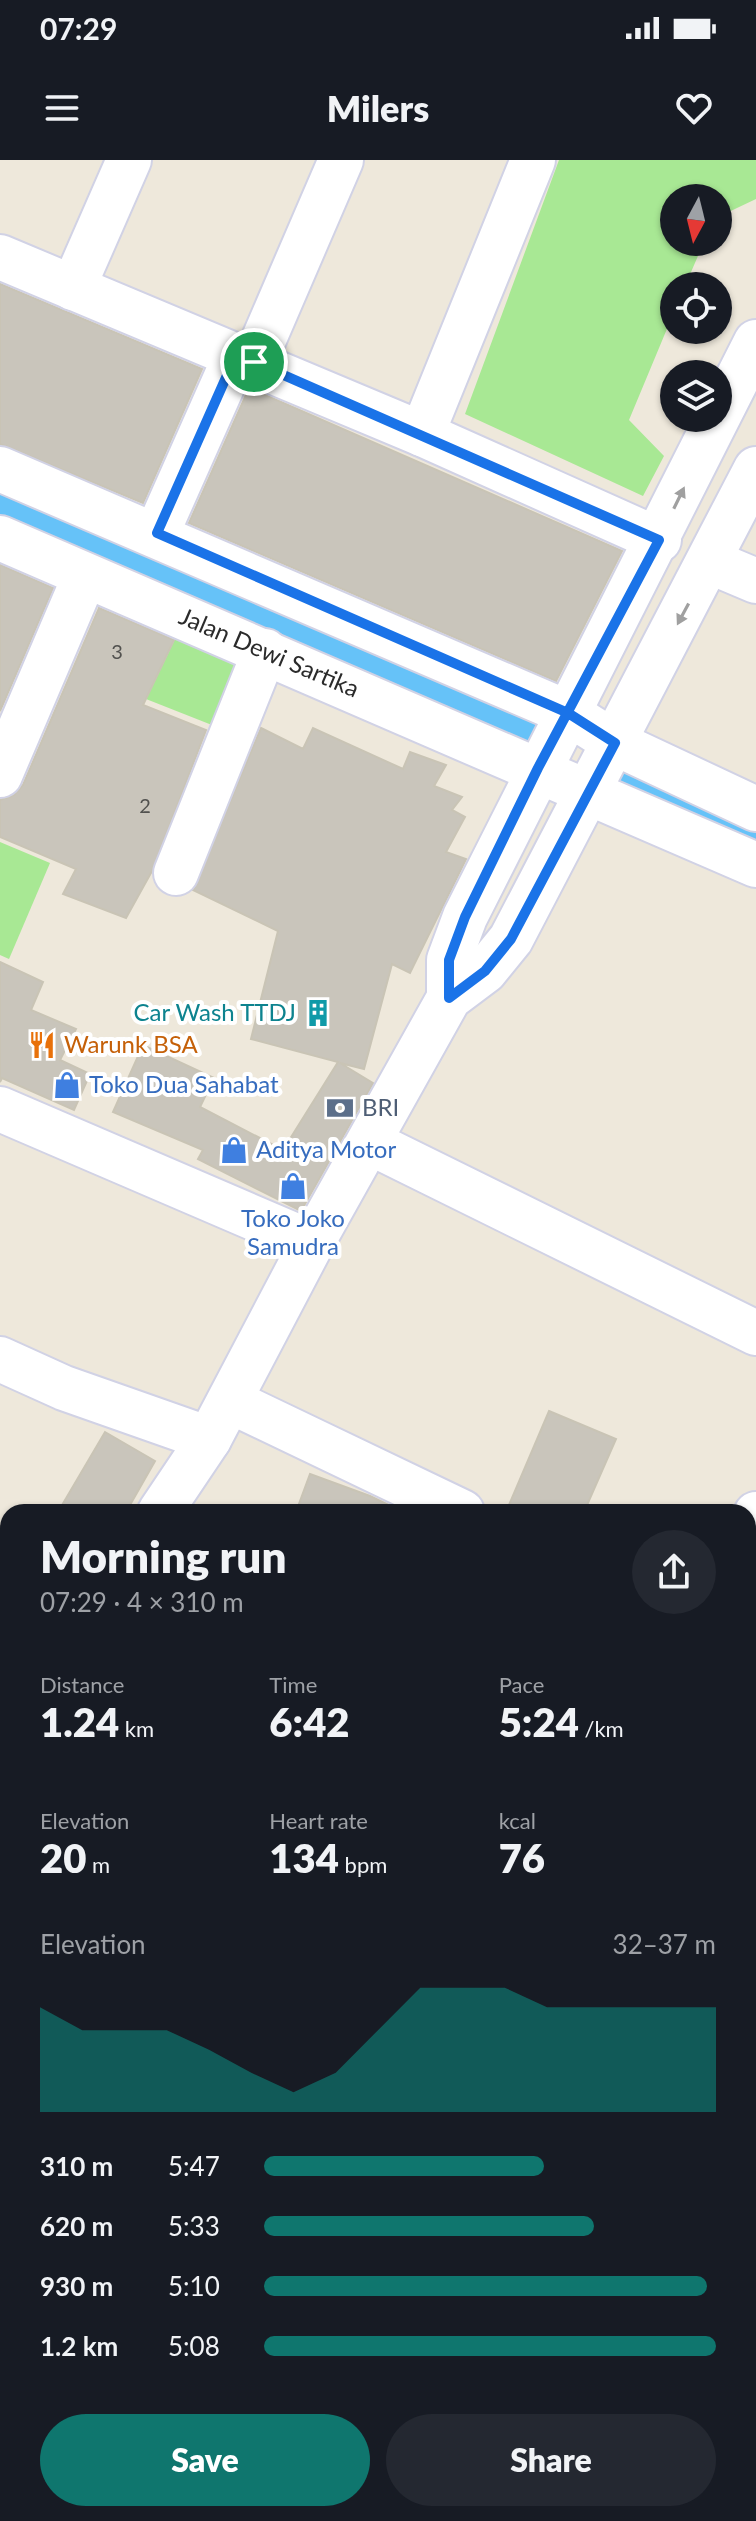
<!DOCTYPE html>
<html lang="en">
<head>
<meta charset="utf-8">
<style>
  body { margin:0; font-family:Lato,sans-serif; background:#242831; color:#f1f3f6; height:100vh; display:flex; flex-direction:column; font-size:30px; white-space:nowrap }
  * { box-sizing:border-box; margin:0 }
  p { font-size:26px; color:#9ea1a6 }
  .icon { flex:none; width:44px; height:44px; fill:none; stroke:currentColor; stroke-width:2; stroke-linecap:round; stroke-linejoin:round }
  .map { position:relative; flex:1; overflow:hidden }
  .details { position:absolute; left:0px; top:1344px; width:756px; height:1018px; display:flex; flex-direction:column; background:#171b24; border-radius:24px 24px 0 0; box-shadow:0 2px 6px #0004 }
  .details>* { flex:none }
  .needle { width:52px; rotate:187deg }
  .controls { position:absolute; left:660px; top:24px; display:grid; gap:16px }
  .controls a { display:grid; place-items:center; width:72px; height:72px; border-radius:50%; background:#171b24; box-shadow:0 2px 6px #0004; font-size:40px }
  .pin { position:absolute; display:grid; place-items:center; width:68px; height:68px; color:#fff; margin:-34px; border:4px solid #fff; border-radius:50%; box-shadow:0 2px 8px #0007 }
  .round { display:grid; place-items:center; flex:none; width:84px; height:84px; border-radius:42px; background:#242831 }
  .summary { display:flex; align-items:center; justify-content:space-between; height:136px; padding:0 40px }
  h1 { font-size:44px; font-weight:800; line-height:60px }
  .stats { display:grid; grid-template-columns:repeat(3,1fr); gap:12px; height:136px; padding:8px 40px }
  .stats div { display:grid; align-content:center }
  .stats b { font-size:40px; font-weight:800 }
  .stats small { font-size:22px; font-weight:400 }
  .stats p { font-size:22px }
  .chart { height:224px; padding:16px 40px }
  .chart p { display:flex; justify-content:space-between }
  .chart svg { width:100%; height:144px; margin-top:8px; fill:#0f766e; opacity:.7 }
  .button { display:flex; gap:16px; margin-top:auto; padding:16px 40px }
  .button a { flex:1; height:92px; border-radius:48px; background:#0f766e; color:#fff; font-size:32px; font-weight:800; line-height:92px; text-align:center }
  .button a+a { background:#242831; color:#f1f3f6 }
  ul { padding:0 40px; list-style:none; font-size:26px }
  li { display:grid; grid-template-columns:128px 96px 1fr; align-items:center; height:60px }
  li i { height:20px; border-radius:10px; background:#0f766e }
  .status { display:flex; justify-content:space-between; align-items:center; height:56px; padding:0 40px; background:#171b24; direction:ltr }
  .status svg { height:22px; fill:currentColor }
  header { display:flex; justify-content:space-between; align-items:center; height:104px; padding:0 40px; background:#171b24; font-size:36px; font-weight:800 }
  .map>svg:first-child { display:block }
  .medical { fill:#f5dad8 }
  .green { fill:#a8e894 }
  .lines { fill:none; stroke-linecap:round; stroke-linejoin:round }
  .river { stroke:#66c2f8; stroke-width:76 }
  .building { fill:#c9c5bb; stroke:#c9c4b5; stroke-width:2 }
  .minor-casing { stroke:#d1d2e5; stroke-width:48 }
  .minor { stroke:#fff; stroke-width:44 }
  .oneway { fill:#a0a0a0 }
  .route-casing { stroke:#fff; stroke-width:16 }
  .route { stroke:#1a73e8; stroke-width:10 }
  .labels { text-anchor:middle; stroke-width:8; stroke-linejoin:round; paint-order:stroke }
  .number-label { font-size:20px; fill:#52524f }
  .street-label { font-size:24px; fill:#2b2b2b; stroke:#fff }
  .culture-label { font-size:24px; fill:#0d838f; stroke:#fff; text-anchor:end }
  .food-label { font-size:24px; fill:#c56008; stroke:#fff; text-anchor:start }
  .shop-label { font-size:24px; fill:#366cbe; stroke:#fff; text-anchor:start }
  .service-label { font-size:24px; fill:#4e5e75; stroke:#fff; text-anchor:start }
</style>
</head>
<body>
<div class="status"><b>07:29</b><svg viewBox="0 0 49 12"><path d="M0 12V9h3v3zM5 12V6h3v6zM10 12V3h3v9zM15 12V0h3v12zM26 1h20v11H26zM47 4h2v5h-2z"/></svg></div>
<header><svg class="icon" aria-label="menu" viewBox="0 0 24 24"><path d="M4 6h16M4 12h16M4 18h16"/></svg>Milers<svg class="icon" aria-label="heart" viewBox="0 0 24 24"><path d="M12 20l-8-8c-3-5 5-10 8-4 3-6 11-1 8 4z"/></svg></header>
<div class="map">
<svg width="756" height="2361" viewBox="0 0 756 2361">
  <rect width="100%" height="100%" fill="#eee8db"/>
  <path class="medical" d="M 8,2171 L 8,2354 L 662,2354 L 682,2361 L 0,2361 L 0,2180 Z"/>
  <g class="green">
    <path d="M 559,0 L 756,0 L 756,39 L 718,57 L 718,38 L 674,38 L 674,82 L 704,82 L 685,126 L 674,126 L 674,152 L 629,260 L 664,296 L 643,336 L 465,254 Z"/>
    <path d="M 179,471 L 248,502 L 222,569 L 146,539 Z"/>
    <path d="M 0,682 L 50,703 L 9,799 L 0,795 Z"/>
  </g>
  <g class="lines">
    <g class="river">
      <path d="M 0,349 L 533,570"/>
      <path d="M 624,614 L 756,671"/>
    </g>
  </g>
  <g class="building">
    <path d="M 0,124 L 202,209 L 143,343 L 0,284 Z"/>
    <path d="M 249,228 L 622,391 L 556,521 L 189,363 Z"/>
    <path d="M 0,405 L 53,428 L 0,551 Z"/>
    <path d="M 99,448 L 174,480 L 143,545 L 206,570 L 152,711 L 126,758 L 63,734 L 76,709 L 0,677 L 0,640 L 14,635 L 23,625 Z"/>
    <path d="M 261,568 L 303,589 L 313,568 L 403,609 L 410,592 L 446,605 L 434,626 L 462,637 L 452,650 L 465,657 L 446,692 L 466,699 L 410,813 L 392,804 L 364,909 L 340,903 L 373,923 L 301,1051 L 198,999 L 203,990 L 113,952 L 143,885 L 214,918 L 200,947 L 283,990 L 338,902 L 251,879 L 278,771 L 193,730 Z"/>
    <path d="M 0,802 L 43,822 L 31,850 L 76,869 L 60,900 L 90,914 L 74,950 L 2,918 L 0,922 Z"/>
    <path d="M 549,1251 L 616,1279 L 584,1352 L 506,1352 Z"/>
    <path d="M 105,1272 L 155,1301 L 126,1352 L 58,1352 Z"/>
    <path d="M 310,1314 L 370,1336 L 403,1352 L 296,1352 Z"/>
  </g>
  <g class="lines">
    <g class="minor-casing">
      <g id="minor">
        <path d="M 0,97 L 422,274 L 659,380"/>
        <path d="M 73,128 L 129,0"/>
        <path d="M 254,202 L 341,0"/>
        <path d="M 422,274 L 533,0"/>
        <path d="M 0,309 L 568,553 L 615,583 L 756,649"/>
        <path d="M 157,373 L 236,195"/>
        <path d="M 0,378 L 756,705"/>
        <path d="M 711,402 L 756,421"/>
        <path d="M 0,615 L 85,416"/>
        <path d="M 176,713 L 265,491"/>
        <path d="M 449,838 L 449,800 L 465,757 L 756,182"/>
        <path d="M 0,949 L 312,1083"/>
        <path d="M 371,983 L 756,1173"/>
        <path d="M 0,1199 L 64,1228 L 209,1279"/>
        <path d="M 230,1241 L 462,1352"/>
        <path d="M 160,1352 L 209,1279 L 312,1083 L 449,838 L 485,811 L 511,779 L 756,309"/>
        <path d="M 748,1371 L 756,1354"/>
        <path d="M 748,1487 L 756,1491"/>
        <path d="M 0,1590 L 8,1578"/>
        <path d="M 748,1815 L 756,1818"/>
        <path d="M 0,1853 L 8,1858"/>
        <path d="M 748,2048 L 756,2029"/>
        <path d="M 748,2232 L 756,2234"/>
      </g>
    </g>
    <use href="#minor" class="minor"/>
  </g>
  <defs><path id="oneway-solid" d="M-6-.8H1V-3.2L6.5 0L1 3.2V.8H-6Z" transform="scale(2)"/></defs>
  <g class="oneway">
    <use href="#oneway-solid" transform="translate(679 338) rotate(-64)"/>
    <use href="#oneway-solid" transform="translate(683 454) rotate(118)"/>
  </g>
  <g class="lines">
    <g class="route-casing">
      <path id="route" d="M 254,202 L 659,380 L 538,608 L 465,757 L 449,800 L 449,838 L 485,811 L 511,779 L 615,583 L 568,553 L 157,373 L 236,195 L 254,202"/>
    </g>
    <use href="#route" class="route"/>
  </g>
  <defs>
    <g id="building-bare" transform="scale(2.16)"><path d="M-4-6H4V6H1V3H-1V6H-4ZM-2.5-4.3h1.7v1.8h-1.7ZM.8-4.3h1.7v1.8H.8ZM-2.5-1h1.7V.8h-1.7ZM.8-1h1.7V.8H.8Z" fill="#0f9aa8" stroke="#fff" stroke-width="2.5" paint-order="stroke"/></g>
    <g id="restaurant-bare" transform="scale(2.16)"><path d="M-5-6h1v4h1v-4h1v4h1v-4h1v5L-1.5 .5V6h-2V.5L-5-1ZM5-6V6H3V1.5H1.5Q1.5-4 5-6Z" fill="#e8710a" stroke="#fff" stroke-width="2.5" paint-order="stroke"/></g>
    <g id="shop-bare" transform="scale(2.16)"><path d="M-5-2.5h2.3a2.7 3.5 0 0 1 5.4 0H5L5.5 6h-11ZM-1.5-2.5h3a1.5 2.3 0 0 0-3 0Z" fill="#3f7fe0" stroke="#fff" stroke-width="2.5" paint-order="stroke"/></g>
    <g id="bank-bare" transform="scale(2.16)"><path d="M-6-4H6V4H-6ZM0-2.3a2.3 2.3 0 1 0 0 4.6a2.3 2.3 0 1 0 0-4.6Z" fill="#5c6f8a" stroke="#fff" stroke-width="2.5" paint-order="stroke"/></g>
  </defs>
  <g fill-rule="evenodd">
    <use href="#building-bare" x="318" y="853"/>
    <use href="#restaurant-bare" x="42" y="885"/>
    <use href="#shop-bare" x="67" y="925"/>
    <use href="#bank-bare" x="340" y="948"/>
    <use href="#shop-bare" x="234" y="990"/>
    <use href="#shop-bare" x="293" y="1026"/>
  </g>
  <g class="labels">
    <g class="number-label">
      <text x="117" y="499">3</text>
      <text x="145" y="653">2</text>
    </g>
    <g class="street-label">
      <text transform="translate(269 493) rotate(23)" y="8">Jalan Dewi Sartika</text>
    </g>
    <g class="culture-label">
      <text x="296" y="861">Car Wash TTDJ</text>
    </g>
    <g class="food-label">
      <text x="64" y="893">Warunk BSA</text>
    </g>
    <g class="shop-label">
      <text x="89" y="933">Toko Dua Sahabat</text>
      <text x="256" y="998">Aditya Motor</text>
      <text x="293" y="1067" text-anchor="middle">Toko Joko<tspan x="293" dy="28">Samudra</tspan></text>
    </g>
    <g class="service-label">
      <text x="362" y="956">BRI</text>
    </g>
  </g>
</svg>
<div class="controls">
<a><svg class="needle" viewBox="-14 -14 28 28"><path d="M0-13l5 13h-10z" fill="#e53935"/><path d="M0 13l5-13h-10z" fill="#9ea1a6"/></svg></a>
<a><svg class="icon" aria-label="locate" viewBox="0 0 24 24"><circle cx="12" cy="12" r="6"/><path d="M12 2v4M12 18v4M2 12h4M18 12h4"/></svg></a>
<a><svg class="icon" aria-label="layers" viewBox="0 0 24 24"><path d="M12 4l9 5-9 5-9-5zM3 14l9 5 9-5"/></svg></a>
</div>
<div class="pin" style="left:254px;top:202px;background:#1e9e55"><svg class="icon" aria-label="arrive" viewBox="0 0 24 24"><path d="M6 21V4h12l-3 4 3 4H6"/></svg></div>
<section class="details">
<div class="summary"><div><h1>Morning run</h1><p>07:29 · 4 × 310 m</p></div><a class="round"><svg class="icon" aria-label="share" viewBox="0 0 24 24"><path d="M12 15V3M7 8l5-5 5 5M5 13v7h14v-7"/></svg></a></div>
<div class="stats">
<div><p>Distance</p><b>1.24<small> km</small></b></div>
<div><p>Time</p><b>6:42</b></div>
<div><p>Pace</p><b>5:24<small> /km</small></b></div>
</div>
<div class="stats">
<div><p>Elevation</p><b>20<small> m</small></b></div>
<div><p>Heart rate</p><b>134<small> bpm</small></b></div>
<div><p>kcal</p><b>76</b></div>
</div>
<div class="chart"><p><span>Elevation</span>32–37 m</p>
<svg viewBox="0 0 160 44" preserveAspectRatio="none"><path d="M0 44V12L10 19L20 19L30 19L40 25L50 32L60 38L70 32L80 19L90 6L100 6L110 6L120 12L130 12L140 12L150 12L160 12V44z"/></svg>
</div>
<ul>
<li><b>310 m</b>5:47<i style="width:62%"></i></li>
<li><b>620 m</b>5:33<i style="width:73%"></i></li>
<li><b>930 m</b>5:10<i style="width:98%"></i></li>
<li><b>1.2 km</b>5:08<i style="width:100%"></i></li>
</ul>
<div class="button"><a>Save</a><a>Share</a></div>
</section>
</div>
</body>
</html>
